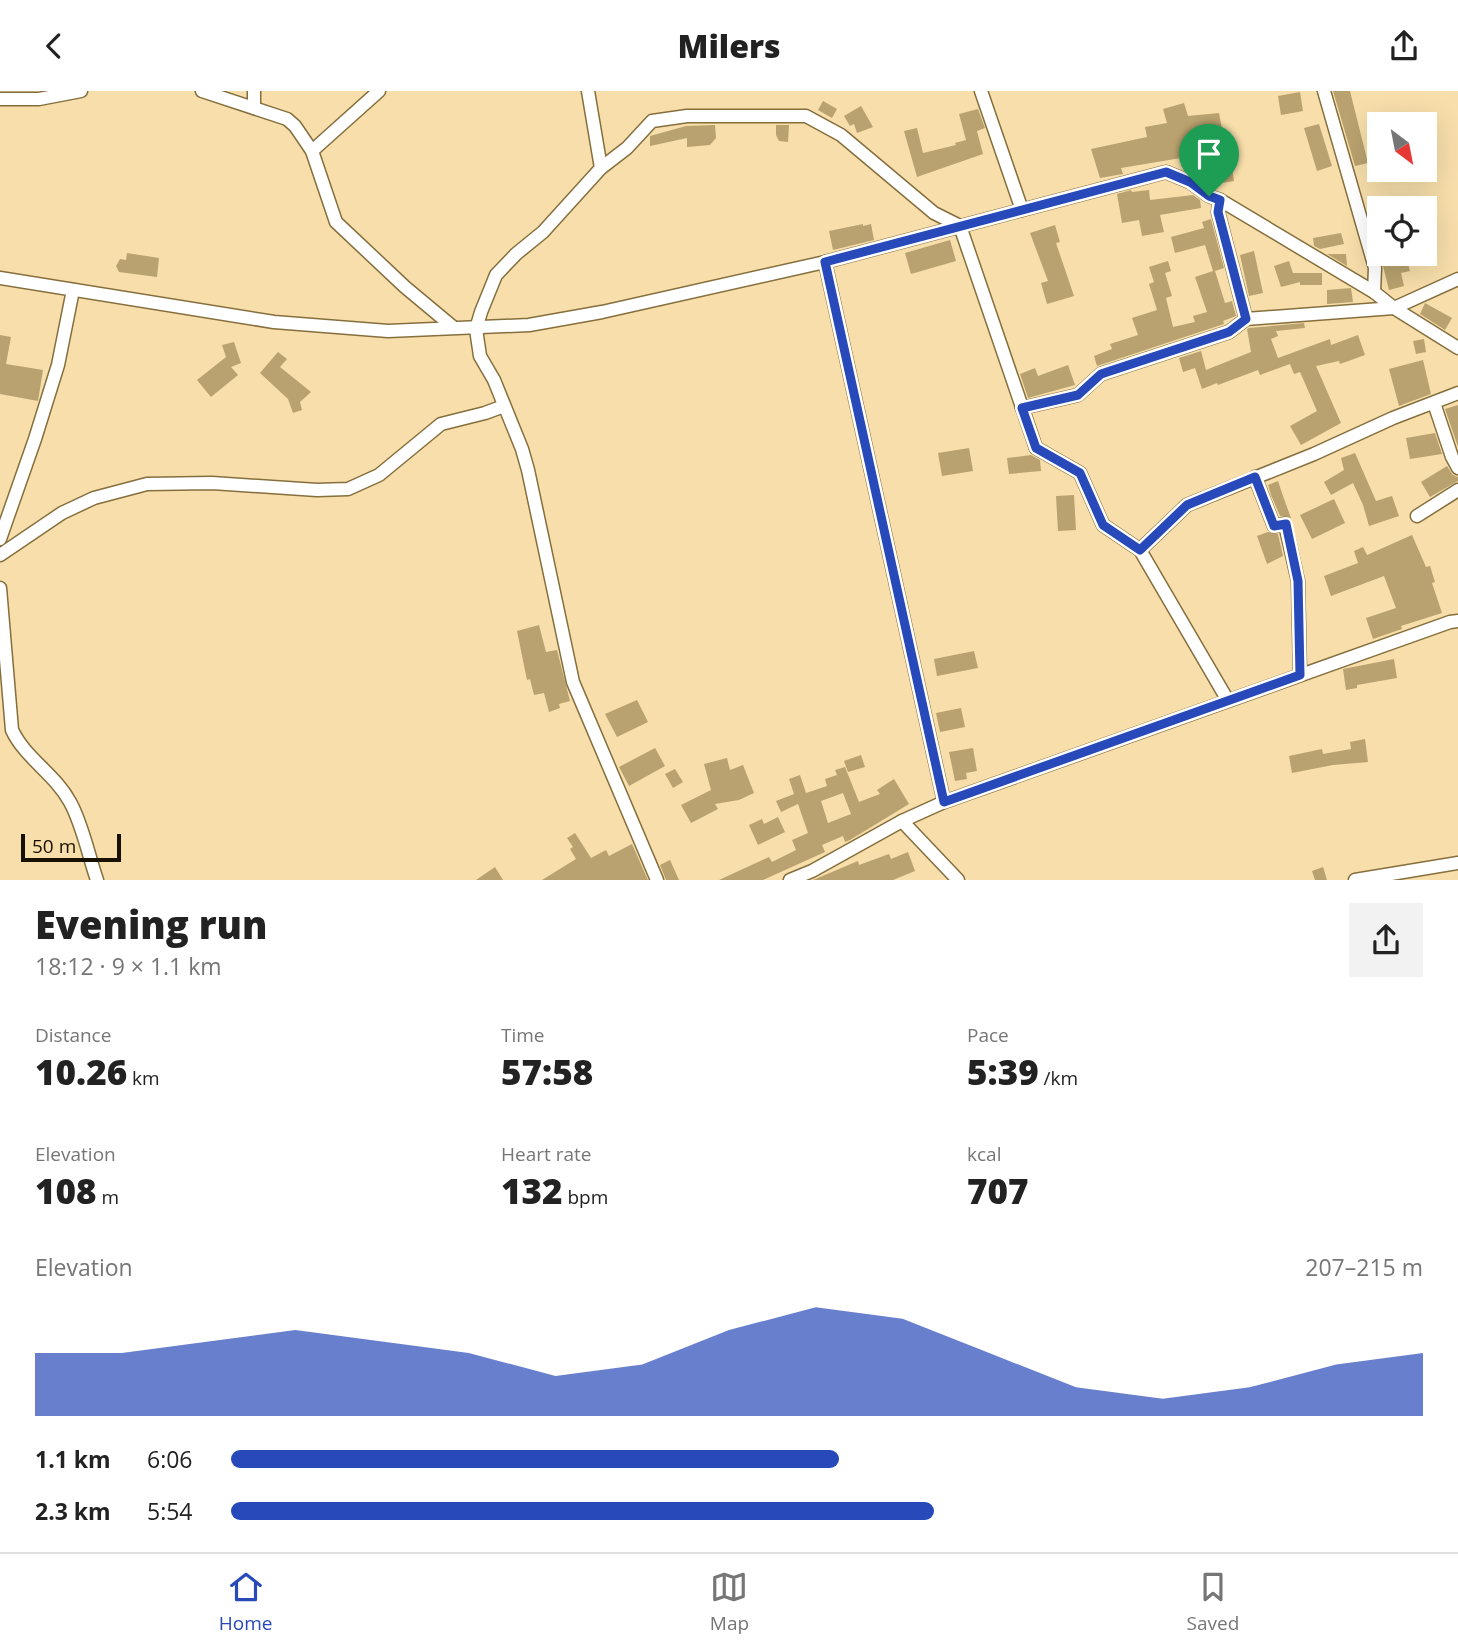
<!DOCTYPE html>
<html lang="en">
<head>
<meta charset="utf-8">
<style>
  body { margin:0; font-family:"Open Sans",sans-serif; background:#f2f2f2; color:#222; height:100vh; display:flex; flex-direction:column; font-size:26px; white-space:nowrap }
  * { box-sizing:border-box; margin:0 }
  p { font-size:23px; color:#767676 }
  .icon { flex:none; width:38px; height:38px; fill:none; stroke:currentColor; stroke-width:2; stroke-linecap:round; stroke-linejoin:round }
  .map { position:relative; height:789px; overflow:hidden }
  .sheet { display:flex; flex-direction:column; background:#fff; flex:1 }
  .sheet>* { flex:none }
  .needle { width:46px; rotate:148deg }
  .buttons { position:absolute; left:1367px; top:21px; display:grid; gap:14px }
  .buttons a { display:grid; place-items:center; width:70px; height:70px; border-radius:0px; background:#fff; box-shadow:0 7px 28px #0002; font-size:35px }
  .scale { position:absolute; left:21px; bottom:18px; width:100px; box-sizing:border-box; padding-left:7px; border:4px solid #181000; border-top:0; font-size:19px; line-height:24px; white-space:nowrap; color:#181000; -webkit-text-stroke:5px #f7deaa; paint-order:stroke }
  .pin { position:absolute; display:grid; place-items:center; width:60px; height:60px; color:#fff; margin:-72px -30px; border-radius:50% 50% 50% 0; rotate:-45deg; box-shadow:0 0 7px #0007 }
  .pin .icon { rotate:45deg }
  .round { display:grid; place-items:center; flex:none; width:74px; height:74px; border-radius:0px; background:#f2f2f2 }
  .headline { display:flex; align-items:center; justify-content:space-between; height:119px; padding:0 35px }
  h1 { font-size:38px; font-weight:800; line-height:52px }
  .figures { display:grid; grid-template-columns:repeat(3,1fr); gap:10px; height:119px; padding:7px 35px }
  .figures div { display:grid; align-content:center }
  .figures b { font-size:35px; font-weight:800 }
  .figures small { font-size:19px; font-weight:400 }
  .figures p { font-size:19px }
  .chart { height:196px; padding:14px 35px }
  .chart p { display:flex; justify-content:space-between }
  .chart svg { width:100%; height:126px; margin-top:7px; fill:#2749b9; opacity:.7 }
  ul { padding:0 35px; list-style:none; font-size:23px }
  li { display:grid; grid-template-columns:112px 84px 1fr; align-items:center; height:52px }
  li i { height:18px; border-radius:9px; background:#2749b9 }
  header { display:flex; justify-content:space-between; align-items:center; height:91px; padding:0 35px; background:#fff; font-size:32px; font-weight:800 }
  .dock { display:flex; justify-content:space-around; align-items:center; height:98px; border-top:2px solid #e0e0e0; background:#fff; font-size:19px; color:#767676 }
  .dock a { display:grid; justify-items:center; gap:4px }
  .dock .active { color:#2749b9 }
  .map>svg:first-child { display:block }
  .building { fill:#b9a26f; fill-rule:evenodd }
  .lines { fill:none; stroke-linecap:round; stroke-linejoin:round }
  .minor-casing { stroke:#856f3d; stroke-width:15 }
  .minor { stroke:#fff; stroke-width:12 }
  .route-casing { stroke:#fff; stroke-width:14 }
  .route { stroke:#2749b9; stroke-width:9 }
</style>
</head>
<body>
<header><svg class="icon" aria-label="back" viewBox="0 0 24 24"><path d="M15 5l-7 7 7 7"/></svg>Milers<svg class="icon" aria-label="share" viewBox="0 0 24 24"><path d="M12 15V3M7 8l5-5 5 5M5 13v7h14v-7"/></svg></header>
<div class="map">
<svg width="1458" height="789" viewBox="0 0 1458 789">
  <rect width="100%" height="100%" fill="#f7deaa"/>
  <g class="building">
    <path d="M 1333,0 L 1350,0 L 1368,72 L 1355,75 Z"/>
    <path d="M 1300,1 L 1303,20 L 1281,24 L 1278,5 Z"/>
    <path d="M 823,10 L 837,18 L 832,27 L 818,19 Z"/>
    <path d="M 1184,12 L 1188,25 L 1219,22 L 1222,38 L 1211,40 L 1211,62 L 1121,77 L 1123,83 L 1100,87 L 1091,58 L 1147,46 L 1145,36 L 1167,32 L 1163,18 Z"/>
    <path d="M 861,15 L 873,36 L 857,42 L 854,33 L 850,35 L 844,25 Z"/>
    <path d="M 978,18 L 985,37 L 977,40 L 983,63 L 917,86 L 904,40 L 917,37 L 923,62 L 956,54 L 955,52 L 966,49 L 959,23 Z"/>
    <path d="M 1319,33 L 1332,75 L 1317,80 L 1304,37 Z"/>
    <path d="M 715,34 L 716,47 L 710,54 L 687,56 L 687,47 L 650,55 L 650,45 L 686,35 Z"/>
    <path d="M 776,34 L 789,34 L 788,51 L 779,50 L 776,44 Z"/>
    <path d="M 1231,70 L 1234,90 L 1209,94 L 1206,92 L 1204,79 L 1208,78 L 1207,73 Z"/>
    <path d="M 1131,99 L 1132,101 L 1149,99 L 1150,109 L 1193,104 L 1200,109 L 1201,117 L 1160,124 L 1164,141 L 1142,145 L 1139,129 L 1122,132 L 1117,103 Z"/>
    <path d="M 1211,128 L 1224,177 L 1215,180 L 1225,212 L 1232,210 L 1236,225 L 1223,230 L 1224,233 L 1097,275 L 1094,265 L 1112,258 L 1110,253 L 1138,244 L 1132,227 L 1157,219 L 1149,193 L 1154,191 L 1149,176 L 1168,170 L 1171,180 L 1165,182 L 1172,205 L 1166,207 L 1173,236 L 1195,231 L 1193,225 L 1207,221 L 1195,186 L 1213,180 L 1205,154 L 1175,162 L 1171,146 L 1204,137 L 1202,131 Z"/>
    <path d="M 863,133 L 863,135 L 871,133 L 874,149 L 833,159 L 829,140 Z"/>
    <path d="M 1055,134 L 1060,151 L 1056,152 L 1074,205 L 1047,213 L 1041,192 L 1048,190 L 1030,142 Z"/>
    <path d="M 1341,142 L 1344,153 L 1320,158 L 1314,155 L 1313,147 Z"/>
    <path d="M 950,149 L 956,170 L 911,183 L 905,162 Z"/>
    <path d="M 1254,160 L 1263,202 L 1249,205 L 1240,164 Z"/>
    <path d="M 127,162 L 159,167 L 157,186 L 119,181 L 116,175 L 120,168 L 126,169 Z"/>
    <path d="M 1327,163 L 1346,163 L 1347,175 Z"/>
    <path d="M 1380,163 L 1405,163 L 1410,180 L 1401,182 L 1404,195 L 1389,199 Z"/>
    <path d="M 1289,170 L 1293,182 L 1322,182 L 1322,194 L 1300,194 L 1300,191 L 1281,196 L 1274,175 Z"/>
    <path d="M 1351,197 L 1353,211 L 1327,213 L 1327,199 Z"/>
    <path d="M 1425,212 L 1452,227 L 1445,239 L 1420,223 Z"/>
    <path d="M 1304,232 L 1305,237 L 1276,240 L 1278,245 L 1271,248 L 1278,267 L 1330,248 L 1331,254 L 1358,244 L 1365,264 L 1340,273 L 1339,270 L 1316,275 L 1341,332 L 1301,354 L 1290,335 L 1317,320 L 1300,281 L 1294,283 L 1290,273 L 1260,284 L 1258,279 L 1218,294 L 1217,292 L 1202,298 L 1195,277 L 1183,281 L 1179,267 L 1201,260 L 1206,279 L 1251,261 L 1247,238 L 1249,237 Z"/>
    <path d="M 0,244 L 11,246 L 6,273 L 43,279 L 38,310 L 0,303 Z"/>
    <path d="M 1424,248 L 1426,261 L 1416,263 L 1413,250 Z"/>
    <path d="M 234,251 L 241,272 L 231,276 L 238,284 L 211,306 L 197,289 L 226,266 L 222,254 Z"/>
    <path d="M 278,261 L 287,268 L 280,276 L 311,301 L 300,311 L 302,319 L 293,322 L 288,308 L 260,282 Z"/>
    <path d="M 1423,269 L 1431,303 L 1399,315 L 1389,278 Z"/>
    <path d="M 1068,274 L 1075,294 L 1028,307 L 1020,283 L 1035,277 L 1038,285 Z"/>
    <path d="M 1458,314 L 1458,356 L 1445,318 Z"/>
    <path d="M 1435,342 L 1442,363 L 1410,368 L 1406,347 Z"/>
    <path d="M 969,357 L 973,380 L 942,385 L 938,362 Z"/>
    <path d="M 1355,362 L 1376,410 L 1392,405 L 1399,425 L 1369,435 L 1363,414 L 1353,392 L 1331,404 L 1324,391 L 1344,379 L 1341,367 Z"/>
    <path d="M 1031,364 L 1040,369 L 1041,380 L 1009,383 L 1007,367 Z"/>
    <path d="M 1447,375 L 1453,384 L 1458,386 L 1458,390 L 1430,406 L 1421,391 Z"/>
    <path d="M 1278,390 L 1283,405 L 1291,427 L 1280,425 L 1271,404 L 1268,394 Z"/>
    <path d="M 1074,404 L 1076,439 L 1058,440 L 1056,405 Z"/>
    <path d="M 1334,408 L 1345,432 L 1312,448 L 1300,424 Z"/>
    <path d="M 1268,441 L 1278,443 L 1283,465 L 1267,473 L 1257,445 Z"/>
    <path d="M 1412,444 L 1426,476 L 1430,475 L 1435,491 L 1432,492 L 1442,522 L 1401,535 L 1402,538 L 1373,548 L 1366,527 L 1396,517 L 1384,485 L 1331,505 L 1324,485 L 1358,472 L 1354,460 L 1363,456 L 1367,464 Z"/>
    <path d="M 539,534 L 546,561 L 557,559 L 570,610 L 559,613 L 560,617 L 549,621 L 544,602 L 534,604 L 530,588 L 527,589 L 517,540 Z"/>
    <path d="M 974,560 L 978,577 L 937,585 L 934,568 Z"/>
    <path d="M 1394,568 L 1397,587 L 1357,594 L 1357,597 L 1346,599 L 1343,578 Z"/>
    <path d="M 637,609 L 648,631 L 617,646 L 605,623 Z"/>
    <path d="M 961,617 L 965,636 L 940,641 L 936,622 Z"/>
    <path d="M 1365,648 L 1368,671 L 1333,674 L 1292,682 L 1289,665 L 1322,658 L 1323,663 L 1351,658 L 1350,651 Z"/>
    <path d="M 655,657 L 665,675 L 629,695 L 619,676 Z"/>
    <path d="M 973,657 L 977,680 L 966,682 L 967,688 L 955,690 L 949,661 Z"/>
    <path d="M 861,664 L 865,676 L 848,681 L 844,670 Z"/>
    <path d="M 727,667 L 730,679 L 743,674 L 754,702 L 739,709 L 715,713 L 718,718 L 691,732 L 681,714 L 711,699 L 704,673 Z"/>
    <path d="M 845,676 L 859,711 L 880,703 L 877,699 L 894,688 L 909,713 L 850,749 L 845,751 L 843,745 L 822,754 L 825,761 L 763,789 L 719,789 L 769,766 L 772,771 L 796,759 L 792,749 L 808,742 L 798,713 L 781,721 L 776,710 L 794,703 L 789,688 L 800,684 L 806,702 L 827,695 L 825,688 L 837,684 L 835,679 ZM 843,702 L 851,723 L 828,732 L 821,710 Z"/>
    <path d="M 675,678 L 683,691 L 673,697 L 665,683 Z"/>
    <path d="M 778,726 L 785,741 L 758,754 L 749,734 L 762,728 L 764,733 Z"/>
    <path d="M 575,742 L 591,767 L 606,759 L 609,765 L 632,753 L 648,789 L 542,789 L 576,768 L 570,758 L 573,756 L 567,747 Z"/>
    <path d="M 908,761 L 915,780 L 893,789 L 813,789 L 858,770 L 859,774 L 889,763 L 891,768 Z"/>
    <path d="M 670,769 L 679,789 L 666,789 L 660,774 Z"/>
    <path d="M 495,776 L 503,789 L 476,789 Z"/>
    <path d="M 1323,776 L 1327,789 L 1315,789 L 1312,780 Z"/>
  </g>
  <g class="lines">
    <g class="minor-casing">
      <g id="minor">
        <path d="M 202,0 L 287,28 L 295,35 L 312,60 L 336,131 L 405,196 L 453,236"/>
        <path d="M 254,0 L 254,17"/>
        <path d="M 588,0 L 601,77"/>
        <path d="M 981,0 L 1022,119"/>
        <path d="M 1324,0 L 1375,177 L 1374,201"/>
        <path d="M 0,8 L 39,8 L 81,0"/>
        <path d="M 312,60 L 379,0"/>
        <path d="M 1220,109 L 1218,121 L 1246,228"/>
        <path d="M 825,171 L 944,711"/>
        <path d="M 0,187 L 274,231 L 388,240 L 529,234 L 602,221 L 825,171 L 1166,81 L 1190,91 L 1209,105 L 1220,109 L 1374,201 L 1394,217 L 1458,257"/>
        <path d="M 1434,312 L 1452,366 L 1458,377"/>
        <path d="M 1022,317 L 1078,304 L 1101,283 L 1229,241 L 1246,228 L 1394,217 L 1458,188"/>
        <path d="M 1255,386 L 1274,435 L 1285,433 L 1298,490 L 1300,584"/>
        <path d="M 1417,425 L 1458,399"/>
        <path d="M 0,448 L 35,348 L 58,274 L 73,199"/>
        <path d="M 1140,459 L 1187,414 L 1314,363 L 1393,327 L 1458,302"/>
        <path d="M 0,464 L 62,422 L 94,407 L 147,393 L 212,392 L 317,399 L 348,398 L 379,384 L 441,333 L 485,322 L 504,315"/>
        <path d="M 0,497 L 12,639 C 25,667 55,683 70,711 C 82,732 89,766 97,789"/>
        <path d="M 902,730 L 958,789"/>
        <path d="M 657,789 L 573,591 L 528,379 L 522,358 L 494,289 L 480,265 L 476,238 L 481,221 L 496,184 L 516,163 L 543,141 L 601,77 L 627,57 L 652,30 L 687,25 L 806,25 L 841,44 L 934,122 L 960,135 L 1036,357 L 1080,382 L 1103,434 L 1140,459 L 1227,608"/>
        <path d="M 790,789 L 812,780 L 902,730 L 944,711 L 1450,531 L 1458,530"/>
        <path d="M 1355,789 L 1458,772"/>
      </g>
    </g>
    <use href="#minor" class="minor"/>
  </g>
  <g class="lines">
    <g class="route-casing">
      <path id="route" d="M 1166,81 L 1190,91 L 1209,105 L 1220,109 L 1218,121 L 1246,228 L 1229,241 L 1101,283 L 1078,304 L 1022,317 L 1036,357 L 1080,382 L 1103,434 L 1140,459 L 1187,414 L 1255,386 L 1274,435 L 1286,433 L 1298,490 L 1300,584 L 944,711 L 825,171 Z"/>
    </g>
    <use href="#route" class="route"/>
  </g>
</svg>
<div class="buttons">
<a><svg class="needle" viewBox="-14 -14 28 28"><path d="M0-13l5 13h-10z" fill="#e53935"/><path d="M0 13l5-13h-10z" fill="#767676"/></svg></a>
<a><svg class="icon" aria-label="locate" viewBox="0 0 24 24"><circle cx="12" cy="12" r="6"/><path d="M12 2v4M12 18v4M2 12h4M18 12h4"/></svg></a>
</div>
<div class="scale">50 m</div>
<div class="pin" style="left:1209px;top:105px;background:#1e9e55"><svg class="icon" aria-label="arrive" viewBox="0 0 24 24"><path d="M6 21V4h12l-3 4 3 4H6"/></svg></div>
</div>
<section class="sheet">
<div class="headline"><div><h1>Evening run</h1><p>18:12 · 9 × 1.1 km</p></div><a class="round"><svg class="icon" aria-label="share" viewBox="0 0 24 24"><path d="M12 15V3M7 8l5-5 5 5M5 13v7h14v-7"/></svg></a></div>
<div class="figures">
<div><p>Distance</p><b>10.26<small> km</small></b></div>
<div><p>Time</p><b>57:58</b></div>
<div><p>Pace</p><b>5:39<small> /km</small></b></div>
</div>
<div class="figures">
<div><p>Elevation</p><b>108<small> m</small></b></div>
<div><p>Heart rate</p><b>132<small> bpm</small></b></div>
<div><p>kcal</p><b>707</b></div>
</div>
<div class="chart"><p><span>Elevation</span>207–215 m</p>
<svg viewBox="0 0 160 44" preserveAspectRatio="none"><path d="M0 44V22L10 22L20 18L30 14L40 18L50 22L60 30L70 26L80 14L90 6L100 10L110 22L120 34L130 38L140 34L150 26L160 22V44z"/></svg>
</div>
<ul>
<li><b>1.1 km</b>6:06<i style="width:51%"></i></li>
<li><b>2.3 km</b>5:54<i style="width:59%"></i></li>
</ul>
</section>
<nav class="dock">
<a class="active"><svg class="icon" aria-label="home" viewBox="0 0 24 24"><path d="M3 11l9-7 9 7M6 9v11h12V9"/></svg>Home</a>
<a><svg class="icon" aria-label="map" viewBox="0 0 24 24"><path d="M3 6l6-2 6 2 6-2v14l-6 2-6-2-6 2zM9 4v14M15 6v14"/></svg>Map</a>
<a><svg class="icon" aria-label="saved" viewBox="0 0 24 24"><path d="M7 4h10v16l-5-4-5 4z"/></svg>Saved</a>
</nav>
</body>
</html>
